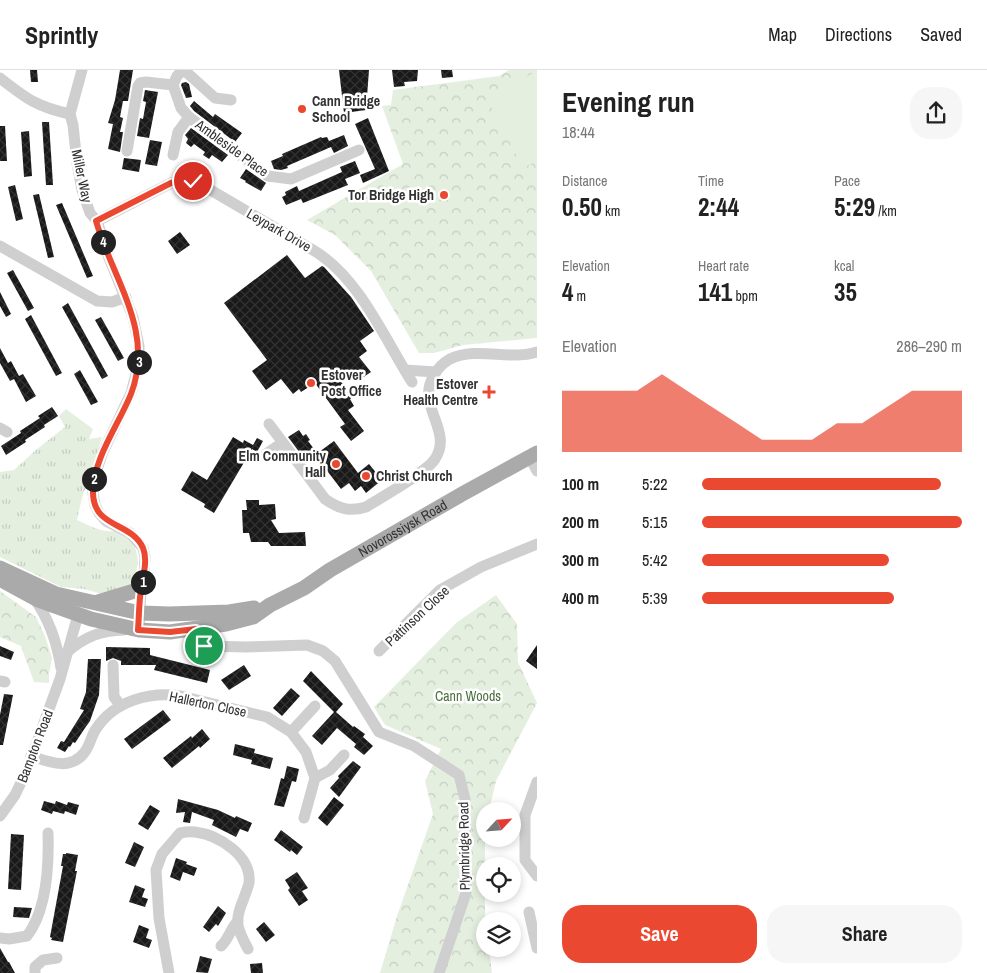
<!DOCTYPE html>
<html lang="en">
<head>
<meta charset="utf-8">
<style>
  body { margin:0; font-family:"Archivo Narrow",sans-serif; background:#f6f6f6; color:#222; height:100vh; display:flex; flex-direction:column; font-size:19px; white-space:nowrap }
  * { box-sizing:border-box; margin:0 }
  p { font-size:16px; color:#767676 }
  .icon { flex:none; width:28px; height:28px; fill:none; stroke:currentColor; stroke-width:2; stroke-linecap:round; stroke-linejoin:round }
  .map { position:relative; flex:1; overflow:hidden }
  .sheet { display:flex; flex-direction:column; background:#fff; width:450px }
  .sheet>* { flex:none }
  .needle { width:32px; rotate:64deg }
  .fabs { position:absolute; left:476px; top:732px; display:grid; gap:10px }
  .fabs a { display:grid; place-items:center; width:45px; height:45px; border-radius:50%; background:#fff; box-shadow:0 2px 8px #0003; font-size:25px }
  .pin { position:absolute; display:grid; place-items:center; width:42px; height:42px; color:#fff; margin:-21px; border:2px solid #fff; border-radius:50%; box-shadow:0 1px 5px #0007 }
  .km { position:absolute; width:25px; height:25px; margin:-12px; border-radius:50%; background:#222; color:#fff; font-size:14px; line-height:25px; text-align:center }
  .round { display:grid; place-items:center; flex:none; width:52px; height:52px; border-radius:20px; background:#f6f6f6 }
  .summary { display:flex; align-items:center; justify-content:space-between; height:85px; padding:0 25px }
  h1 { font-size:28px; font-weight:800; line-height:38px }
  .metrics { display:grid; grid-template-columns:repeat(3,1fr); gap:8px; height:85px; padding:5px 25px }
  .metrics div { display:grid; align-content:center }
  .metrics b { font-size:25px; font-weight:800 }
  .metrics small { font-size:14px; font-weight:400 }
  .metrics p { font-size:14px }
  .chart { height:140px; padding:10px 25px }
  .chart p { display:flex; justify-content:space-between }
  .chart svg { width:100%; height:90px; margin-top:5px; fill:#eb4831; opacity:.7 }
  .cta { display:flex; gap:10px; margin-top:auto; padding:10px 25px }
  .cta a { flex:1; height:58px; border-radius:20px; background:#eb4831; color:#fff; font-size:20px; font-weight:800; line-height:58px; text-align:center }
  .cta a+a { background:#f6f6f6; color:#222 }
  ul { padding:0 25px; list-style:none; font-size:16px }
  li { display:grid; grid-template-columns:80px 60px 1fr; align-items:center; height:38px }
  li i { height:12px; border-radius:6px; background:#eb4831 }
  header { display:flex; align-items:center; gap:30px; box-sizing:border-box; height:70px; padding:0 25px; background:#fff; border-bottom:1px solid #e0e0e0 }
  header strong { font-size:24px }
  nav { display:flex; gap:28px; margin-inline-start:auto; font-size:18px }
  main { display:flex; flex:1; min-height:0 }
  .map>svg:first-child { display:block }
  .grass { fill:url(#grass-tufts) }
  .forest { fill:url(#forest-crowns) }
  .pitch { fill:#e5efe0 }
  .building { fill:url(#building-cross-hatch) }
  .lines { fill:none; stroke-linecap:round; stroke-linejoin:round }
  .minor { stroke:#cfcfcf; stroke-width:11 }
  .major { stroke:#aaa; stroke-width:15 }
  .route-casing { stroke:#fff; stroke-width:10 }
  .route { stroke:#eb4831; stroke-width:6 }
  .poi-dot { fill:#eb4831; stroke:#fff; stroke-width:2 }
  .labels { text-anchor:middle; stroke-width:5; stroke-linejoin:round; paint-order:stroke }
  .poi-label { font-size:14px; font-weight:bold; fill:#323232; stroke:#fff; text-anchor:start }
  .street-label { font-size:14px; fill:#323232; stroke:#fff }
  .park-label { font-size:14px; fill:#4b703d; stroke:#fff }
</style>
</head>
<body>
<header>
<strong>Sprintly</strong>
<nav><a>Map</a><a>Directions</a><a>Saved</a></nav>
</header>
<main>
<div class="map">
<svg width="537" height="903" viewBox="0 0 537 903">
  <defs>
    <pattern id="grass-tufts" width="24" height="20" patternUnits="userSpaceOnUse" patternTransform="scale(1.25)"><rect width="24" height="20" fill="#e5efe0"/><path d="M3 7l-1-3M5 7V3M7 7l1-3M15 17l-1-3M17 17v-4M19 17l1-3" fill="none" stroke="#c5cdc1"/></pattern>
    <pattern id="forest-crowns" width="20" height="18" patternUnits="userSpaceOnUse" patternTransform="scale(1.25)"><rect width="20" height="18" fill="#e5efe0"/><path d="M2 6a3 3 0 1 1 6 0M12 15a3 3 0 1 1 6 0" fill="none" stroke="#c5cdc1"/></pattern>
    <pattern id="building-cross-hatch" width="8" height="8" patternUnits="userSpaceOnUse" patternTransform="scale(1.25)"><rect width="8" height="8" fill="#191919"/><path d="M0 0l8 8M0 8l8-8" fill="none" stroke="#323232"/></pattern>
  </defs>
  <rect width="100%" height="100%" fill="#fff"/>
  <path class="grass" d="M 66,339 L 93,359 L 89,369 L 102,367 L 82,428 L 77,450 C 86,454 97,460 107,461 C 111,462 115,460 119,461 C 124,463 127,467 131,471 C 143,487 137,507 127,522 L 109,526 L 84,519 L 61,517 L 0,487 L 0,402 L 14,400 L 37,379 L 65,357 L 59,346 Z"/>
  <g class="forest">
    <path d="M 509,0 L 537,0 L 537,268 L 463,275 L 434,283 L 419,283 L 371,201 L 335,165 L 307,150 L 403,94 L 382,36 L 391,35 L 393,20 L 499,6 Z"/>
    <path d="M 0,521 L 36,547 L 45,566 L 52,588 L 49,604 L 49,613 L 34,612 L 21,576 L 0,567 Z"/>
    <path d="M 496,525 L 517,554 L 518,592 L 537,633 L 496,711 L 489,741 L 485,741 L 485,879 L 489,879 L 492,903 L 380,903 L 397,846 L 433,744 L 425,711 L 441,679 L 385,655 L 374,637 L 456,553 Z"/>
  </g>
  <path class="pitch" d="M 537,1 L 537,91 L 523,98 L 486,27 Z"/>
  <g class="building">
    <path d="M 30,0 L 37,0 L 38,12 L 31,12 Z"/>
    <path d="M 120,0 L 133,0 L 128,31 L 123,31 L 120,47 L 123,48 L 120,62 L 123,62 L 120,82 L 108,79 L 113,54 L 108,53 L 115,30 Z"/>
    <path d="M 339,0 L 369,0 L 366,40 L 344,43 Z"/>
    <path d="M 392,0 L 418,0 L 417,11 L 404,12 L 405,16 L 394,17 Z"/>
    <path d="M 441,0 L 452,0 L 453,7 L 442,8 Z"/>
    <path d="M 186,12 L 189,14 L 192,27 L 186,28 L 181,15 L 182,13 Z"/>
    <path d="M 145,20 L 158,22 L 149,68 L 137,66 L 140,48 L 143,49 L 146,32 L 143,31 Z"/>
    <path d="M 194,31 L 213,47 L 215,44 L 242,63 L 235,72 L 194,41 L 190,36 Z"/>
    <path d="M 368,48 L 389,101 L 363,113 L 360,105 L 375,99 L 355,54 Z"/>
    <path d="M 42,52 L 49,52 L 53,115 L 46,115 Z"/>
    <path d="M 0,56 L 5,56 L 7,91 L 0,91 Z"/>
    <path d="M 191,58 L 228,85 L 222,92 L 212,85 L 209,89 L 203,85 L 205,82 L 194,74 L 191,77 L 186,73 L 188,69 L 185,65 Z"/>
    <path d="M 29,61 L 32,106 L 24,107 L 21,62 Z"/>
    <path d="M 344,65 L 348,76 L 334,83 L 331,77 L 287,96 L 288,98 L 281,100 L 274,99 L 271,91 L 283,86 L 282,84 L 321,67 L 322,68 L 327,67 L 329,71 Z"/>
    <path d="M 150,70 L 162,72 L 157,96 L 145,94 Z"/>
    <path d="M 124,88 L 141,90 L 139,102 L 122,99 Z"/>
    <path d="M 355,91 L 360,103 L 345,109 L 348,115 L 303,133 L 301,129 L 286,135 L 282,127 L 286,125 L 285,122 L 297,116 L 299,121 L 342,102 L 340,97 Z"/>
    <path d="M 246,99 L 266,113 L 261,121 L 245,112 L 246,111 L 240,108 Z"/>
    <path d="M 15,115 L 23,149 L 16,151 L 8,117 Z"/>
    <path d="M 39,124 L 54,187 L 48,188 L 33,125 Z"/>
    <path d="M 62,133 L 93,206 L 87,208 L 56,135 Z"/>
    <path d="M 180,162 L 190,175 L 177,184 L 168,171 Z"/>
    <path d="M 287,185 L 305,208 L 322,196 L 324,197 L 351,227 L 374,261 L 360,271 L 367,281 L 359,287 L 371,302 L 359,310 L 354,303 L 352,304 L 349,300 L 339,309 L 353,327 L 350,329 L 354,336 L 348,340 L 364,361 L 351,371 L 340,357 L 345,354 L 315,313 L 301,322 L 299,319 L 293,324 L 281,309 L 266,320 L 252,301 L 267,290 L 224,233 Z"/>
    <path d="M 13,200 L 34,238 L 28,241 L 7,203 Z"/>
    <path d="M 0,222 L 11,244 L 6,247 L 0,236 Z"/>
    <path d="M 68,233 L 108,306 L 102,309 L 62,237 Z"/>
    <path d="M 31,245 L 62,303 L 56,306 L 25,249 Z"/>
    <path d="M 101,247 L 124,288 L 118,291 L 95,250 Z"/>
    <path d="M 0,278 L 8,293 L 11,291 L 19,306 L 23,304 L 36,326 L 26,332 L 14,309 L 10,311 L 0,293 Z"/>
    <path d="M 80,300 L 98,332 L 91,335 L 74,304 Z"/>
    <path d="M 52,337 L 58,346 L 44,355 L 45,357 L 25,370 L 26,372 L 6,385 L 1,376 L 21,363 L 20,361 L 40,348 L 38,346 Z"/>
    <path d="M 299,360 L 303,366 L 306,364 L 310,370 L 308,371 L 314,379 L 303,387 L 288,367 Z"/>
    <path d="M 233,367 L 243,373 L 244,370 L 253,375 L 257,368 L 263,371 L 257,382 L 252,379 L 214,443 L 204,437 L 205,434 L 181,420 L 192,401 L 207,410 Z"/>
    <path d="M 334,371 L 358,403 L 369,394 L 382,410 L 366,423 L 361,416 L 355,421 L 349,413 L 341,419 L 315,385 Z"/>
    <path d="M 246,430 L 259,430 L 259,435 L 275,434 L 276,449 L 271,450 L 279,463 L 305,462 L 306,476 L 271,476 L 268,472 L 251,472 L 249,463 L 243,463 L 242,440 L 247,440 Z"/>
    <path d="M 537,575 L 537,599 L 526,591 Z"/>
    <path d="M 0,576 L 14,582 L 11,590 L 0,586 Z"/>
    <path d="M 106,577 L 150,578 L 150,585 L 210,600 L 207,613 L 154,600 L 156,595 L 121,595 L 121,591 L 113,588 L 106,591 Z"/>
    <path d="M 88,589 L 101,589 L 99,625 L 90,651 L 85,658 L 75,673 L 73,672 L 70,677 L 69,676 L 65,682 L 57,678 L 61,671 L 64,672 L 84,640 L 80,639 L 86,622 Z"/>
    <path d="M 244,595 L 251,606 L 229,620 L 221,610 Z"/>
    <path d="M 311,601 L 343,634 L 336,642 L 353,657 L 354,656 L 365,664 L 363,667 L 373,676 L 364,685 L 354,677 L 356,674 L 337,658 L 322,675 L 312,666 L 334,642 L 303,611 Z"/>
    <path d="M 291,618 L 300,626 L 282,646 L 273,638 Z"/>
    <path d="M 4,624 L 13,625 L 3,675 L 0,675 L 0,645 Z"/>
    <path d="M 163,640 L 171,650 L 132,679 L 124,669 Z"/>
    <path d="M 202,659 L 210,669 L 200,678 L 199,676 L 172,698 L 163,688 L 191,666 L 192,668 Z"/>
    <path d="M 235,674 L 255,679 L 254,683 L 273,688 L 270,699 L 251,694 L 252,690 L 233,685 Z"/>
    <path d="M 353,691 L 361,697 L 339,727 L 330,718 L 339,708 L 338,706 Z"/>
    <path d="M 287,696 L 299,699 L 296,712 L 292,711 L 284,737 L 274,735 L 281,708 L 284,709 Z"/>
    <path d="M 334,727 L 344,735 L 327,756 L 318,748 Z"/>
    <path d="M 178,729 L 218,740 L 235,748 L 236,746 L 252,753 L 248,762 L 240,759 L 236,767 L 212,755 L 214,750 L 192,742 L 190,753 L 183,752 L 185,742 L 176,743 Z"/>
    <path d="M 44,731 L 55,734 L 56,731 L 67,735 L 68,732 L 79,735 L 76,745 L 65,741 L 64,744 L 53,741 L 52,744 L 41,740 Z"/>
    <path d="M 150,735 L 160,741 L 148,760 L 138,754 Z"/>
    <path d="M 281,760 L 303,777 L 297,785 L 291,780 L 290,782 L 274,770 Z"/>
    <path d="M 11,764 L 24,765 L 21,820 L 8,819 Z"/>
    <path d="M 134,772 L 144,777 L 135,797 L 125,793 Z"/>
    <path d="M 66,783 L 78,785 L 75,801 L 77,801 L 63,872 L 51,870 L 52,868 L 50,867 L 63,796 L 61,796 L 63,784 L 66,784 Z"/>
    <path d="M 176,788 L 187,792 L 186,794 L 197,798 L 194,806 L 183,802 L 180,811 L 170,807 Z"/>
    <path d="M 297,802 L 308,818 L 302,821 L 308,830 L 299,836 L 288,820 L 290,818 L 285,810 Z"/>
    <path d="M 135,815 L 145,819 L 142,827 L 148,829 L 145,837 L 129,832 Z"/>
    <path d="M 218,836 L 226,843 L 218,856 L 216,854 L 209,862 L 203,857 Z"/>
    <path d="M 14,837 L 32,838 L 29,848 L 13,847 Z"/>
    <path d="M 264,852 L 275,865 L 266,872 L 256,859 Z"/>
    <path d="M 139,855 L 149,859 L 146,868 L 152,870 L 149,878 L 133,872 Z"/>
    <path d="M 0,878 L 8,892 L 9,892 L 15,903 L 0,903 Z"/>
    <path d="M 200,886 L 212,889 L 208,903 L 196,902 Z"/>
    <path d="M 262,893 L 263,903 L 251,903 L 250,894 Z"/>
  </g>
  <g class="lines">
    <g class="minor">
      <path d="M 82,0 L 70,44 L 73,55 L 77,93 L 82,120 L 90,143 L 97,151 L 109,188 L 133,247 L 139,276 L 139,293 L 131,323 L 103,382 L 94,408 L 93,423 L 95,435 L 99,443 L 106,451 L 130,463 L 143,478 L 145,487 L 144,504 L 141,519 L 139,560"/>
      <path d="M 183,0 L 177,6 L 173,15 L 181,38 L 189,47 L 268,106 L 291,109 L 359,80"/>
      <path d="M 184,0 L 215,28 L 231,30"/>
      <path d="M 0,8 C 27,29 37,37 70,44"/>
      <path d="M 127,81 L 138,16 L 140,13 L 146,12 L 173,15"/>
      <path d="M 173,85 L 178,62 L 189,47"/>
      <path d="M 97,151 L 171,113 L 186,110 L 202,115 L 313,180 C 359,207 384,268 412,312"/>
      <path d="M 0,176 L 97,231 L 112,232 L 126,227"/>
      <path d="M 405,300 L 436,302"/>
      <path d="M 269,354 L 325,429 C 339,439 350,442 366,437 C 382,427 427,402 435,389 C 454,360 415,336 434,305 C 438,298 443,293 450,289 C 477,276 510,291 537,282"/>
      <path d="M 0,358 L 7,362"/>
      <path d="M 266,384 L 282,373"/>
      <path d="M 530,388 L 537,401"/>
      <path d="M 34,528 C 49,549 57,572 61,598"/>
      <path d="M 196,559 L 200,572 L 204,576 L 246,577 L 307,575 L 323,581 L 335,591 L 379,662 L 414,676 L 459,705 L 465,729 L 466,823 L 439,903"/>
      <path d="M 379,581 L 440,520 L 481,497 L 537,474"/>
      <path d="M 67,582 C 86,566 100,561 124,560"/>
      <path d="M 113,595 L 114,627 L 121,636"/>
      <path d="M 0,611 L 5,612"/>
      <path d="M 291,662 L 315,636"/>
      <path d="M 31,686 C 49,692 70,701 84,683 C 90,676 91,666 96,659 C 114,631 150,621 181,626 L 267,647 L 291,662 L 306,682 L 315,708 L 304,748"/>
      <path d="M 315,708 L 330,700 L 344,685"/>
      <path d="M 537,712 L 525,745 L 525,790 L 537,806"/>
      <path d="M 0,746 L 15,725 L 26,702 L 60,609 L 78,545"/>
      <path d="M 529,842 L 537,878"/>
      <path d="M 0,868 L 9,869 L 27,866 C 47,840 49,795 48,763"/>
      <path d="M 221,876 C 229,869 230,859 238,851"/>
      <path d="M 35,903 L 35,897 L 43,890 L 57,888"/>
      <path d="M 169,903 L 159,848 L 156,800 L 162,784 L 180,763 C 185,762 190,761 195,762 C 219,765 252,786 249,813 C 248,818 245,824 244,828 C 234,851 236,857 248,879"/>
    </g>
    <g class="major">
      <path d="M 0,498 L 56,524 L 140,543 L 169,544 L 229,542 L 254,538"/>
      <path id="s1" d="M 0,507 L 5,512 L 38,530 L 91,549 L 139,560 L 170,562 L 226,554 L 253,547 L 270,535 L 304,518 L 330,500 L 464,423 L 537,383"/>
      <path d="M 98,532 L 141,519"/>
    </g>
  </g>
  <g class="lines">
    <g class="route-casing">
      <path id="route" d="M 193,111 L 179,110 L 171,113 L 96,151 C 113,210 155,261 131,324 C 119,354 93,389 93,422 C 93,459 131,451 143,478 C 148,490 143,506 141,519 C 139,532 139,547 138,560 L 170,562 L 196,559 L 200,572 L 204,576"/>
    </g>
    <use href="#route" class="route"/>
  </g>
  <g class="poi-dot">
    <circle cx="302" cy="39" r="5"/>
    <circle cx="444" cy="125" r="5"/>
    <circle cx="311" cy="313" r="5"/>
    <path d="M486.5 314.5h5v5h5v5h-5v5h-5v-5h-5v-5h5z"/>
    <circle cx="336" cy="394" r="5"/>
    <circle cx="366" cy="406" r="5"/>
  </g>
  <g class="labels">
    <g class="poi-label">
      <text x="312" y="36">Cann Bridge<tspan x="312" dy="16">School</tspan></text>
      <text x="434" y="130" text-anchor="end">Tor Bridge High</text>
      <text x="321" y="310">Estover<tspan x="321" dy="16">Post Office</tspan></text>
      <text x="478" y="319" text-anchor="end">Estover<tspan x="478" dy="16">Health Centre</tspan></text>
      <text x="326" y="391" text-anchor="end">Elm Community<tspan x="326" dy="16">Hall</tspan></text>
      <text x="376" y="411">Christ Church</text>
    </g>
    <g class="street-label">
      <text transform="translate(232 78) rotate(36)" y="5">Ambleside Place</text>
      <text transform="translate(82 106) rotate(78)" y="5">Miller Way</text>
      <text transform="translate(279 160) rotate(30)" y="5">Leypark Drive</text>
      <text dy="5" stroke="none"><textPath href="#s1" startOffset="440">Novorossiysk Road</textPath></text>
      <text transform="translate(417 546) rotate(-43)" y="5">Pattinson Close</text>
      <text transform="translate(208 634) rotate(12)" y="5">Hallerton Close</text>
      <text transform="translate(35 676) rotate(-69)" y="5">Bampton Road</text>
      <text transform="translate(464 776) rotate(-91)" y="5">Plymbridge Road</text>
    </g>
    <g class="park-label">
      <text x="468" y="631">Cann Woods</text>
    </g>
  </g>
</svg>
<div class="fabs">
<a><svg class="needle" viewBox="-14 -14 28 28"><path d="M0-13l5 13h-10z" fill="#e53935"/><path d="M0 13l5-13h-10z" fill="#767676"/></svg></a>
<a><svg class="icon" aria-label="locate" viewBox="0 0 24 24"><circle cx="12" cy="12" r="6"/><path d="M12 2v4M12 18v4M2 12h4M18 12h4"/></svg></a>
<a><svg class="icon" aria-label="layers" viewBox="0 0 24 24"><path d="M12 4l9 5-9 5-9-5zM3 14l9 5 9-5"/></svg></a>
</div>
<div class="pin" style="left:204px;top:576px;background:#1e9e55"><svg class="icon" aria-label="arrive" viewBox="0 0 24 24"><path d="M6 21V4h12l-3 4 3 4H6"/></svg></div>
<div class="pin" style="left:193px;top:111px;background:#d93025"><svg class="icon" aria-label="check" viewBox="0 0 24 24"><path d="M5 12l5 5 9-10"/></svg></div>
<b class="km" style="left:143px;top:512px">1</b>
<b class="km" style="left:94px;top:409px">2</b>
<b class="km" style="left:139px;top:292px">3</b>
<b class="km" style="left:103px;top:172px">4</b>
</div>
<section class="sheet">
<div class="summary"><div><h1>Evening run</h1><p>18:44</p></div><a class="round"><svg class="icon" aria-label="share" viewBox="0 0 24 24"><path d="M12 15V3M7 8l5-5 5 5M5 13v7h14v-7"/></svg></a></div>
<div class="metrics">
<div><p>Distance</p><b>0.50<small> km</small></b></div>
<div><p>Time</p><b>2:44</b></div>
<div><p>Pace</p><b>5:29<small> /km</small></b></div>
</div>
<div class="metrics">
<div><p>Elevation</p><b>4<small> m</small></b></div>
<div><p>Heart rate</p><b>141<small> bpm</small></b></div>
<div><p>kcal</p><b>35</b></div>
</div>
<div class="chart"><p><span>Elevation</span>286–290 m</p>
<svg viewBox="0 0 160 44" preserveAspectRatio="none"><path d="M0 44V14L10 14L20 14L30 14L40 6L50 14L60 22L70 30L80 38L90 38L100 38L110 30L120 30L130 22L140 14L150 14L160 14V44z"/></svg>
</div>
<ul>
<li><b>100 m</b>5:22<i style="width:92%"></i></li>
<li><b>200 m</b>5:15<i style="width:100%"></i></li>
<li><b>300 m</b>5:42<i style="width:72%"></i></li>
<li><b>400 m</b>5:39<i style="width:74%"></i></li>
</ul>
<div class="cta"><a>Save</a><a>Share</a></div>
</section>
</main>
</body>
</html>
